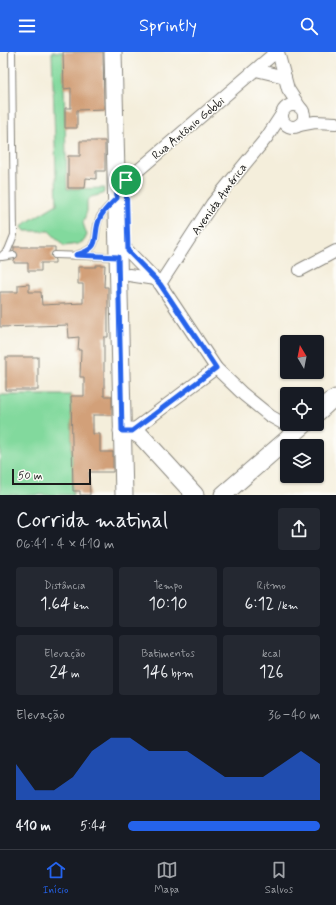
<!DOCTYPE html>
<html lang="pt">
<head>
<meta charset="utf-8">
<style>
  body { margin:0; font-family:Mynerve,sans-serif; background:#242831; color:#f1f3f6; height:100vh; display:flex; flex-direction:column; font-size:15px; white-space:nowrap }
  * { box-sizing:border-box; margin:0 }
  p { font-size:13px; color:#9ea1a6 }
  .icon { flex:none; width:22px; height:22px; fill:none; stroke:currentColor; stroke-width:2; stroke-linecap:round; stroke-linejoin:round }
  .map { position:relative; height:443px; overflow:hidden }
  .side { display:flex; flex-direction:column; background:#171b24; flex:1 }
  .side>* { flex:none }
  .needle { width:26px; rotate:350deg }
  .tools { position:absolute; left:280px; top:283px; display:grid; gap:8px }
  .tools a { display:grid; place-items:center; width:44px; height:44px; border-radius:4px; background:#171b24; box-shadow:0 1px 3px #0004; font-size:20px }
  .scale { position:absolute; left:12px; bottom:10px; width:79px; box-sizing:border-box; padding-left:4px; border:2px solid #1c1c1c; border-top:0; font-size:11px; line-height:14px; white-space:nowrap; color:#1c1c1c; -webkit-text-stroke:3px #fdfcf7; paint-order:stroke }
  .pin { position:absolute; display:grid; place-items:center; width:34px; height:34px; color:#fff; margin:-17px; border:2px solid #fff; border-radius:50%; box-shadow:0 1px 4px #0007 }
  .round { display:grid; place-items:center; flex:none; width:42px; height:42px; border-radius:4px; background:#242831 }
  .headline { display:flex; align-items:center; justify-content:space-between; height:68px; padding:0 16px }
  h1 { font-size:22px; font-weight:600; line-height:30px }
  .figures { display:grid; grid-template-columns:repeat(3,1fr); gap:6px; height:68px; padding:4px 16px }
  .figures div { display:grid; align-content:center; border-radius:4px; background:#242831; text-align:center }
  .figures b { font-size:17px; font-weight:600 }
  .figures small { font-size:11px; font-weight:400 }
  .figures p { font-size:11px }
  .chart { height:112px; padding:8px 16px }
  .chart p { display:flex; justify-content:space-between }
  .chart svg { width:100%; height:72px; margin-top:4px; fill:#2563eb; opacity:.7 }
  ul { padding:0 16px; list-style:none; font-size:13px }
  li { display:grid; grid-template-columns:64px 48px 1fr; align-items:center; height:30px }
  li i { height:10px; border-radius:5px; background:#2563eb }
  header { display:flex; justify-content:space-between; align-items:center; height:52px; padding:0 16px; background:#2563eb; color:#fff; font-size:18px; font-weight:600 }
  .dock { display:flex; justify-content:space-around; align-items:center; height:56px; border-top:1px solid #363941; background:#171b24; font-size:11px; color:#9ea1a6 }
  .dock a { display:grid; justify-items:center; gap:2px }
  .dock .current { color:#2563eb }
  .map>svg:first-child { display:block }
  .green { fill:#82d99d; stroke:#4f7a5c }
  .building { fill:#d2a079 }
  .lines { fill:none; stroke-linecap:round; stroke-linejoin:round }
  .lane-casing { stroke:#88857c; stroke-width:8 }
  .street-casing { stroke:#88857c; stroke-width:14 }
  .secondary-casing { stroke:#88857c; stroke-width:19 }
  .lane { stroke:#fff; stroke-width:6 }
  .street { stroke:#fff; stroke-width:12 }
  .secondary { stroke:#fff; stroke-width:17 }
  .route-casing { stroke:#fff; stroke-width:8 }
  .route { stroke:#2563eb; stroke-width:5 }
  .labels { text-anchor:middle; stroke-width:3; stroke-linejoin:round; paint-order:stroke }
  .street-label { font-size:12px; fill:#1c1c1c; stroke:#fdfcf7 }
</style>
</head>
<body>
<header><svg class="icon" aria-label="menu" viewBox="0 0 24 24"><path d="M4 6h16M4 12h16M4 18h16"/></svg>Sprintly<svg class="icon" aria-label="search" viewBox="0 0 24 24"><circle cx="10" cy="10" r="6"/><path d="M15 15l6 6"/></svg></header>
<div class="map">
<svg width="336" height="443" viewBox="0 0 336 443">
  <rect width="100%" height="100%" fill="#fdfcf7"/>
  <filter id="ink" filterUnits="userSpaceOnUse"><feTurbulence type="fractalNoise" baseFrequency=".025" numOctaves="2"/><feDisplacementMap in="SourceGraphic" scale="8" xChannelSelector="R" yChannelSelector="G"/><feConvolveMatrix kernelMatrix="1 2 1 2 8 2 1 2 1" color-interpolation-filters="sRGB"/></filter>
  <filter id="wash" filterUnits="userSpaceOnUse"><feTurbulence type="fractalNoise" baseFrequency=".012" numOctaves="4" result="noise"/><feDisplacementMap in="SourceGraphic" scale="16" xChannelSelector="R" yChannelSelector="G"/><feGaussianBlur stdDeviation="0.9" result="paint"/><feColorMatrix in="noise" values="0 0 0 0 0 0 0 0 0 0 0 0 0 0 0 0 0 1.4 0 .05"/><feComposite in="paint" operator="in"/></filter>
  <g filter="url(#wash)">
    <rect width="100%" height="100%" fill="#f4eedb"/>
    <g class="green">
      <path d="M 52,0 L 63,0 L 67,137 L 105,136 L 103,142 L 91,145 L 87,149 L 87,159 L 83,171 L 87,183 L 84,189 L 78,192 L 64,194 L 49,179 L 25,179 L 22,175 L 24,172 L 57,152 Z"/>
      <path d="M 0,343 L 71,343 L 73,443 L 0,443 Z"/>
    </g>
    <g id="blocks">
      <g class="building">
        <path d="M 63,0 L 103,0 L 104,57 L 77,58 L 77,76 L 65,76 L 65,56 L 71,56 L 71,36 L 64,37 Z"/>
        <path d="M 80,89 L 105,89 L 105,119 L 96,119 L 96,127 L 86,126 L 85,136 L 68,136 L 68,104 L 80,104 Z"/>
        <path d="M 14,195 L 55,195 L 55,199 L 51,203 L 55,208 L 55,211 L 41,211 L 41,219 L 28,219 L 28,211 L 14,211 L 14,208 L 18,203 L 14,199 Z"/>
        <path d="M 96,213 L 105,213 L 104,235 L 108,235 L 108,285 L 104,285 L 104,344 L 112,344 L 112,363 L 93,363 L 93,382 L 100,382 L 100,400 L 113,400 L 113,420 L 89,420 L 90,443 L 80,443 L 80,439 L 73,439 L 71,344 L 84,344 L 84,325 L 80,325 L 81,298 L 78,298 L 79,285 L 69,286 L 68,273 L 0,275 L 0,240 L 18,240 L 18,233 L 29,232 L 29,240 L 41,240 L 42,253 L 83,251 L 83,232 L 78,232 L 78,215 L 96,215 Z"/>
        <rect x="6" y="305" width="32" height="33"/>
      </g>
    </g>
  </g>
  <g filter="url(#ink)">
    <use href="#blocks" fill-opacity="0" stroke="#88857c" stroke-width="1"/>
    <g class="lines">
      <g class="lane-casing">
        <g id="lane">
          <path d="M 55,203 L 117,205"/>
          <path d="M 76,203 C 103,195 92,186 99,167 C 102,160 108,155 113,150"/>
          <path d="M 0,205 L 8,198 L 14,183 L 12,0"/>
          <path d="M 2,205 L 14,203"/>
        </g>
      </g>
      <g class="street-casing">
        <g id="street">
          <path d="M 278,0 L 288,37 L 299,54"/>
          <path d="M 256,18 L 285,25"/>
          <circle cx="293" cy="64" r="11"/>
          <path d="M 299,73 L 315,70 L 336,71"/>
          <path d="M 116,129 L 127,128 L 276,0"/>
          <path d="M 128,199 L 160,232 L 216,316 L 243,342 L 270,364 L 297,379"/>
          <path d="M 300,218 L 336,199"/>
          <path d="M 129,223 L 155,227"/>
          <path d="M 160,232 L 212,152 L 267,85 L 282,62"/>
          <path d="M 132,379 L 216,316"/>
        </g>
      </g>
      <g class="secondary-casing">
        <g id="secondary">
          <path d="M 113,0 L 124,443"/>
          <path d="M 317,361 L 329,350 L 336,346"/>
          <path d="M 122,379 L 132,379 L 141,384 L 195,443"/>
          <path d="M 223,443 L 305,372"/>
        </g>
      </g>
      <use href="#lane" class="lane"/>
      <use href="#street" class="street"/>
      <use href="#secondary" class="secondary"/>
    </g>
  </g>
  <g class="lines" filter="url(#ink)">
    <g class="route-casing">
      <path id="route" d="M 126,128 L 128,199 L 160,232 L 216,316 L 132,379 L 122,379 L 118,205 L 76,203 C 103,195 92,187 99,168 C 102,159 111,152 117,146 L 116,129 Z"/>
    </g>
    <use href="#route" class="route"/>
  </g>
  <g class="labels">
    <g class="street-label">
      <text transform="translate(188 76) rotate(-40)" y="4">Rua Antônio Gobbi</text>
      <text transform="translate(219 147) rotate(-54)" y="4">Avenida América</text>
    </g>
  </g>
</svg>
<div class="tools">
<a><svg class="needle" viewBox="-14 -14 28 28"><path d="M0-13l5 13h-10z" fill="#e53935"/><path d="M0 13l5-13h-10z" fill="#9ea1a6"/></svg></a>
<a><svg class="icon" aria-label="locate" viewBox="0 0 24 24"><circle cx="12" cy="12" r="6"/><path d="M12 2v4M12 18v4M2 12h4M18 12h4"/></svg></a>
<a><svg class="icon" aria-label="layers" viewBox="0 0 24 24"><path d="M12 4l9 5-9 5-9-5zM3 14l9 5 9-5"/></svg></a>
</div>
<div class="scale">50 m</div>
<div class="pin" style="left:126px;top:128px;background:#1e9e55"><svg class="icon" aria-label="arrive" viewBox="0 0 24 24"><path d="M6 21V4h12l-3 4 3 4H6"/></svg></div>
</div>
<section class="side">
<div class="headline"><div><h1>Corrida matinal</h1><p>06:41 · 4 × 410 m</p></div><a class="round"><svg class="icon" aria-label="share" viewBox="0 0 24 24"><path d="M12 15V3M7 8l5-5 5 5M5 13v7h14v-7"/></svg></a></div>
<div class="figures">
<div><p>Distância</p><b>1.64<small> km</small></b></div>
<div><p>Tempo</p><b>10:10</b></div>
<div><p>Ritmo</p><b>6:12<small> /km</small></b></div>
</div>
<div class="figures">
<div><p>Elevação</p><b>24<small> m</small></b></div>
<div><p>Batimentos</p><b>146<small> bpm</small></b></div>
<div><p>kcal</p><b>126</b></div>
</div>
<div class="chart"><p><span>Elevação</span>36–40 m</p>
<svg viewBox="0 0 160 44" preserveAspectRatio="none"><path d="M0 44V22L10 38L20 38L30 30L40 14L50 6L60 6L70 14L80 14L90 14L100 22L110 30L120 30L130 30L140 22L150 14L160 22V44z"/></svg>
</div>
<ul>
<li><b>410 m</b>5:44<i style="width:100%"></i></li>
</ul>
</section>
<nav class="dock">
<a class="current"><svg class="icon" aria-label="home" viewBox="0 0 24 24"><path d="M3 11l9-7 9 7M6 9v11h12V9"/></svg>Início</a>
<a><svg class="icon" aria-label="map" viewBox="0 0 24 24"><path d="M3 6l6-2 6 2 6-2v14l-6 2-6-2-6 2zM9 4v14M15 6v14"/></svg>Mapa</a>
<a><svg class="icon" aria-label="saved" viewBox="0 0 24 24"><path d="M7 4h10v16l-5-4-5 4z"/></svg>Salvos</a>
</nav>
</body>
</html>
